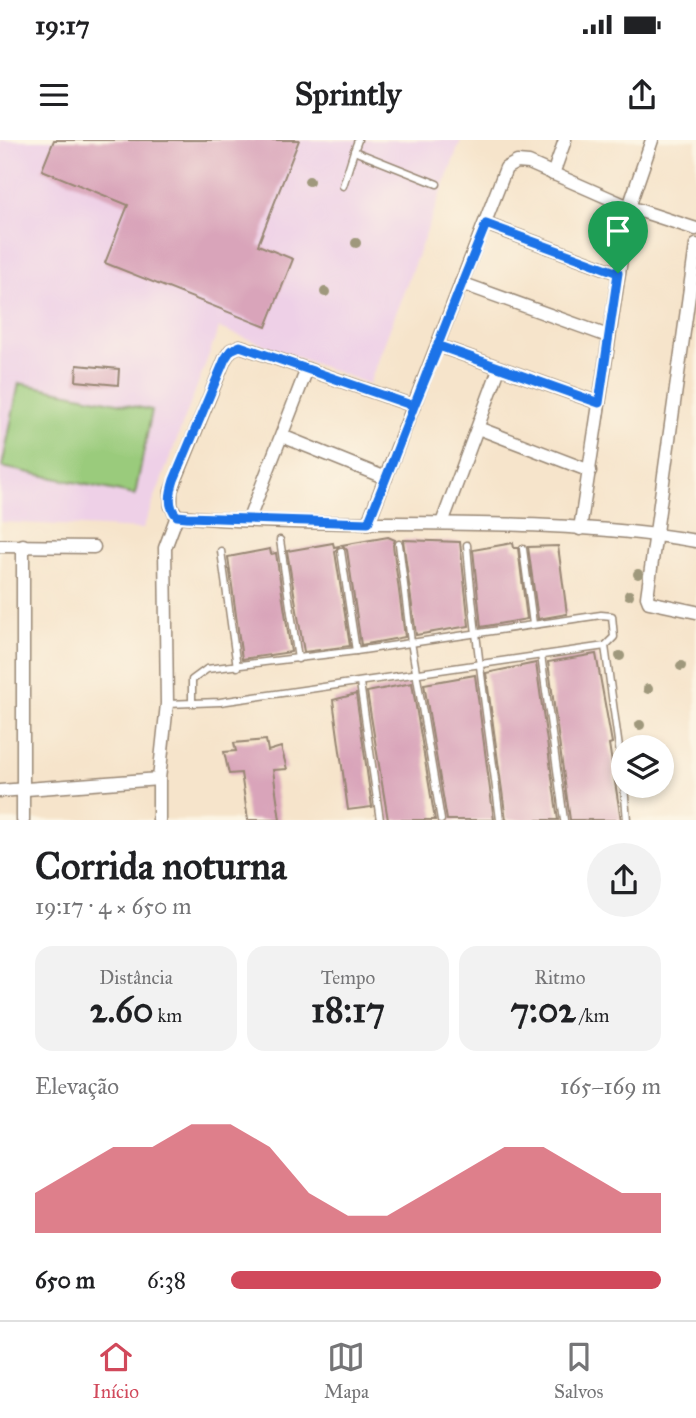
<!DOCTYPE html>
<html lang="pt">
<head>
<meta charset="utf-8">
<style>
  body { margin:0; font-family:"IM FELL Great Primer",serif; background:#f2f2f2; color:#202124; height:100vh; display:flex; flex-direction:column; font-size:26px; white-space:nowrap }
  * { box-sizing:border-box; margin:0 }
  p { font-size:23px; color:#757577 }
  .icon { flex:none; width:38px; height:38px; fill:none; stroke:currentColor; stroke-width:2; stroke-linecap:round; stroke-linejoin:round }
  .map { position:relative; height:680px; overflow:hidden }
  .panel { display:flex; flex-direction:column; background:#fff; flex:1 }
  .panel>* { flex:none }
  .controls { position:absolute; left:611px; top:595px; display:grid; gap:14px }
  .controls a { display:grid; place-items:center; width:63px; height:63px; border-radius:50%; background:#fff; box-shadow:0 4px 10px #0003; font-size:35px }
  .pin { position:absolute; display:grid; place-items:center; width:60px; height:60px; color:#fff; margin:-72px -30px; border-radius:50% 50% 50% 0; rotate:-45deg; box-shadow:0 0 7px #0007 }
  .pin .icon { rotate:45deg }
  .round { display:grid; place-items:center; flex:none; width:74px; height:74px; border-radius:37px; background:#f2f2f2 }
  .overview { display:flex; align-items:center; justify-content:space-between; height:119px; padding:0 35px }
  h1 { font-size:38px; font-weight:700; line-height:52px }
  .stats { display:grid; grid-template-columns:repeat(3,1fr); gap:10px; height:119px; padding:7px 35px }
  .stats div { display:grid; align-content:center; border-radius:18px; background:#f2f2f2; text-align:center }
  .stats b { font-size:35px; font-weight:700 }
  .stats small { font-size:19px; font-weight:400 }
  .stats p { font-size:19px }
  .chart { height:196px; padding:14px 35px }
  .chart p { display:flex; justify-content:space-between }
  .chart svg { width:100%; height:126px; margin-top:7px; fill:#d1495b; opacity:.7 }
  ul { padding:0 35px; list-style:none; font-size:23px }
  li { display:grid; grid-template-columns:112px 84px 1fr; align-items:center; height:52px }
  li i { height:18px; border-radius:9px; background:#d1495b }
  .status { display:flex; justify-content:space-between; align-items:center; height:49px; padding:0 35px; background:#fff; direction:ltr }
  .status svg { height:19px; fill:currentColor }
  header { display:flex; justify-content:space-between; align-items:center; height:91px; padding:0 35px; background:#fff; font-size:32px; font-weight:700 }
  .tab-bar { display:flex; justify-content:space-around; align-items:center; height:98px; border-top:2px solid #e0e0e0; background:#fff; font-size:19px; color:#757577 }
  .tab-bar a { display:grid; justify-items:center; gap:4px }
  .tab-bar .selected { color:#d1495b }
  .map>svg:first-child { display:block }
  .built { fill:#eed0e7 }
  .green { fill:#9acb7b; stroke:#6a7a4c; stroke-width:2 }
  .building { fill:#d9a4ba }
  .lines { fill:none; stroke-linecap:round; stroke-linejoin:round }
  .lane-casing { stroke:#988774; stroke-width:9 }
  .street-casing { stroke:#988774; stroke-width:15 }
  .lane { stroke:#fff; stroke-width:6 }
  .street { stroke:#fff; stroke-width:12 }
  .tree { fill:#9f987b }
  .route-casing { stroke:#fff; stroke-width:14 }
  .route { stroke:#1a73e8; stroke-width:9 }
</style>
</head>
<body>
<div class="status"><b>19:17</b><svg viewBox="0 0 49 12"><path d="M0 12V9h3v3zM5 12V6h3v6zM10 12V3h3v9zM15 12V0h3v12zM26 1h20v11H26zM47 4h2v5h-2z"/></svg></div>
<header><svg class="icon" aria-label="menu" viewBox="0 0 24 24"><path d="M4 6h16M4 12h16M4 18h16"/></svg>Sprintly<svg class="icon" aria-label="share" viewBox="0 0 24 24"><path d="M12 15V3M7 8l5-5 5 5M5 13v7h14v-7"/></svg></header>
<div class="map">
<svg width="696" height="680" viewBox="0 0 696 680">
  <rect width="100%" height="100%" fill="#fcf5e5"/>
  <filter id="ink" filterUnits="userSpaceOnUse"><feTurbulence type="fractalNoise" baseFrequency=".0143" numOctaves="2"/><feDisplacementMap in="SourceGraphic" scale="14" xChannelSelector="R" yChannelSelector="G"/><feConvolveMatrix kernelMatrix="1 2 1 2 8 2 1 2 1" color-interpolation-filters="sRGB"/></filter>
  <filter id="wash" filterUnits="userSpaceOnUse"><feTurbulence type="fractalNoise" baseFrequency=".00686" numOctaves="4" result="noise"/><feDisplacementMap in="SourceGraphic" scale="28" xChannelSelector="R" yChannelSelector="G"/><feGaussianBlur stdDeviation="1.57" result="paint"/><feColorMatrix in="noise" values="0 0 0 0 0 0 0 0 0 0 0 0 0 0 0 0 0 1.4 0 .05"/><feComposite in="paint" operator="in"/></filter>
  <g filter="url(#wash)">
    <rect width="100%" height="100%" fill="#f6e4cb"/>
    <path class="built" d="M 0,0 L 461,0 L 369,244 L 219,188 L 143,389 L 0,382 Z"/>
    <path class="green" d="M 19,243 L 152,270 L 135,355 L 2,327 Z"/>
    <g id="blocks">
      <g class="building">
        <path d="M 54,0 L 299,0 L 258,105 L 293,119 L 266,187 L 105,123 L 128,65 L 42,30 Z"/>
        <path d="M 77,225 L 119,229 L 118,245 L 76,241 Z"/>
        <path d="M 388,397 L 395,400 L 393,405 L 405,497 L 361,505 L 347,410 L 342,405 Z"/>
        <path d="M 403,400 L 460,402 L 469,486 L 416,495 Z"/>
        <path d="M 333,403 L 334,407 L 339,406 L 335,412 L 350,506 L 304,512 L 287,411 Z"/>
        <path d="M 513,403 L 514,408 L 518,408 L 527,479 L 481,487 L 473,410 Z"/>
        <path d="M 558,406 L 567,474 L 538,479 L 528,407 Z"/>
        <path d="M 270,409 L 271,414 L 276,413 L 291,512 L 242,519 L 228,417 Z"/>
        <path d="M 596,514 L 612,603 L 609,604 L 621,680 L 570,680 L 548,522 Z"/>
        <path d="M 536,523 L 558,680 L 506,680 L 486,533 Z"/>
        <path d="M 475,535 L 494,680 L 447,680 L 424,544 Z"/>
        <path d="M 412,543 L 435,680 L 388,680 L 367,552 Z"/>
        <path d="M 356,554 L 372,667 L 348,670 L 333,560 Z"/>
        <path d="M 266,600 L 268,611 L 281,607 L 287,629 L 273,630 L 280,680 L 248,680 L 241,633 L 229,634 L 224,612 L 236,611 L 234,603 Z"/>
      </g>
    </g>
  </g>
  <g filter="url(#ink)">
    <use href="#blocks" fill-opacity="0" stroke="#988774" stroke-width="2"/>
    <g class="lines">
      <g class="lane-casing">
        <g id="lane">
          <path d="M 358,0 L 354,11 L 437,44"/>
          <path d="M 343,46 L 354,11"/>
          <path d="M 280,400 L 298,519"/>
          <path d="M 399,404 L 411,502 L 441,680"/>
          <path d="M 467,405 C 474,497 489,588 500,680"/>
          <path d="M 523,409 L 533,484"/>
          <path d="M 221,411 L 237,527"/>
          <path d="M 341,411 L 356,511"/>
          <path d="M 605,506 L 623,637"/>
          <path d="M 541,515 L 564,680"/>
          <path d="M 360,543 L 380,680"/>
          <path d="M 167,564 L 220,562 L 605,506 L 614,497 L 612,476 L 601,475 L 356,511 L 207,529 L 192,540 L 192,562"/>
          <path d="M 624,646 L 627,680"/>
        </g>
      </g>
      <g class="street-casing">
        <g id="street">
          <path d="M 553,34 L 565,0"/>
          <path d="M 486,84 L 618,133"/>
          <path d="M 696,105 L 647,457 L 649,462 L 696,472"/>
          <path d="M 461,143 L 608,196"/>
          <path d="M 439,206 L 599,263"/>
          <path d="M 478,288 L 590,331"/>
          <path d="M 282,296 L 386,338"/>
          <path d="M 177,376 C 349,391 525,372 696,401"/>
          <path d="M 177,376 L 171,366 L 171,351 L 225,219 L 231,210 L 240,206 L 414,266"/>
          <path d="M 249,379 L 307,229"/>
          <path d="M 368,383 L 506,28 L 517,22 L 529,23 L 629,67 L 696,89"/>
          <path d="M 442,383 L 499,229"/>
          <path d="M 580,389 L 629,67 L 652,0"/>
          <path d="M 0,406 L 94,407"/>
          <path d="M 0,651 L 159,639"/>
          <path d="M 23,680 L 23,405"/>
          <path d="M 159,680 L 159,639 L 167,564 L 165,408 L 177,376"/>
        </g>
      </g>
      <use href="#lane" class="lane"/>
      <use href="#street" class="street"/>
    </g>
    <g class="tree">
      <circle cx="309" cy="41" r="5"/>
      <circle cx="356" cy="103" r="5"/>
      <circle cx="325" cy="152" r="5"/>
      <circle cx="638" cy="434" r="5"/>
      <circle cx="629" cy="455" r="5"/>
      <circle cx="620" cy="516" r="5"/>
      <circle cx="681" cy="526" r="5"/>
      <circle cx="648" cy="549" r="5"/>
      <circle cx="640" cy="585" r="5"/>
    </g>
  </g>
  <g class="lines" filter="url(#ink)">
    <g class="route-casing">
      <path id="route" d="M 618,133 L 486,84 C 445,183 408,284 368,383 L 187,377 L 177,376 C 167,366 170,353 174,340 L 225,219 L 231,210 L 240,206 L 414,266 L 439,206 L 599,263 L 618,133"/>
    </g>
    <use href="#route" class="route"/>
  </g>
</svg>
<div class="controls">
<a><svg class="icon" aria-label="layers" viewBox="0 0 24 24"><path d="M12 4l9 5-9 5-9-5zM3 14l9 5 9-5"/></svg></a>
</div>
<div class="pin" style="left:618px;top:133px;background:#1e9e55"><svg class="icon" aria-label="arrive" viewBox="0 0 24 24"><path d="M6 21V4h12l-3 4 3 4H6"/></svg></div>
</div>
<section class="panel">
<div class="overview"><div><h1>Corrida noturna</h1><p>19:17 · 4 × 650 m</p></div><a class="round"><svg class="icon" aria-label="share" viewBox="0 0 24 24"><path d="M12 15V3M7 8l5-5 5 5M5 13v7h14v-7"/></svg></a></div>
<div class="stats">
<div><p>Distância</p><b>2.60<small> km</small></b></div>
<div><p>Tempo</p><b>18:17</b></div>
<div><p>Ritmo</p><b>7:02<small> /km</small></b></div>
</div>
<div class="chart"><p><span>Elevação</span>165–169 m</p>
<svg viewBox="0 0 160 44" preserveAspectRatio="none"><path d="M0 44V30L10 22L20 14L30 14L40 6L50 6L60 14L70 30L80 38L90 38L100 30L110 22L120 14L130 14L140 22L150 30L160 30V44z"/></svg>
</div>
<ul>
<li><b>650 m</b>6:38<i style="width:100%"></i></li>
</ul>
</section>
<nav class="tab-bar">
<a class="selected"><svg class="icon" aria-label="home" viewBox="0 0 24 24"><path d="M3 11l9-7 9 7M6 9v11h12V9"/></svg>Início</a>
<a><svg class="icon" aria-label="map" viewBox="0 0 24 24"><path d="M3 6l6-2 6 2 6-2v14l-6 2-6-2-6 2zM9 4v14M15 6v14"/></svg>Mapa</a>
<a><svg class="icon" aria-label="saved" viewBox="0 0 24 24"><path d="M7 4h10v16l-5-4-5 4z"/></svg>Salvos</a>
</nav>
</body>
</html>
